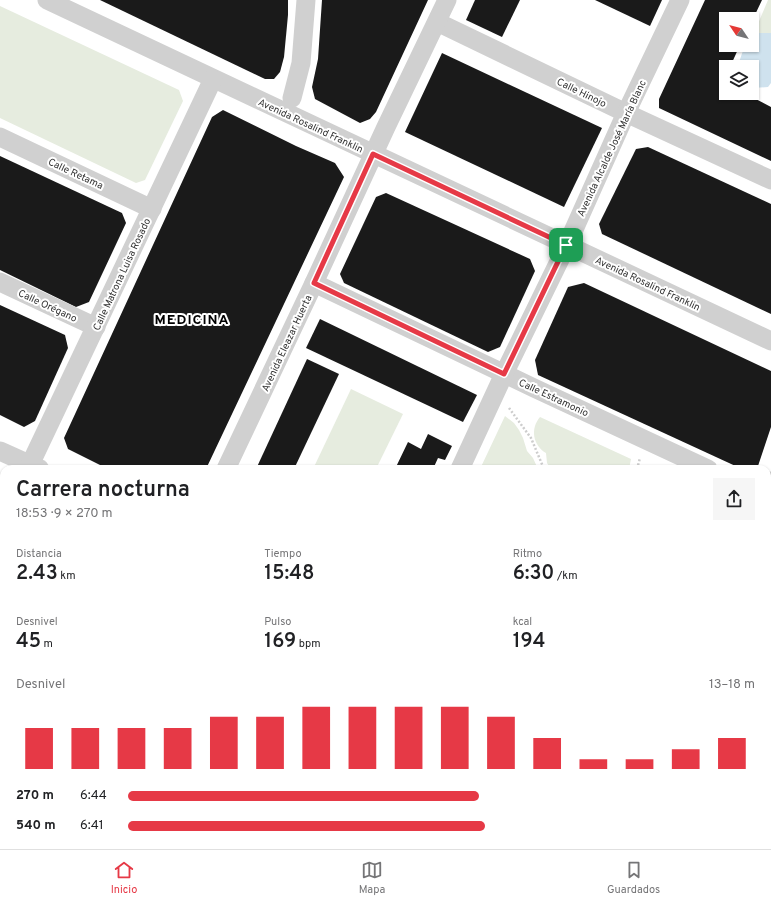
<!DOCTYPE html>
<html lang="es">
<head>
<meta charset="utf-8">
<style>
  body { margin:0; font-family:Overpass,sans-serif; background:#f6f6f6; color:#202124; height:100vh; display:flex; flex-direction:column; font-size:15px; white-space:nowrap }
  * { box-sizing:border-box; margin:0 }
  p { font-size:13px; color:#757577 }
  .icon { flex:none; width:22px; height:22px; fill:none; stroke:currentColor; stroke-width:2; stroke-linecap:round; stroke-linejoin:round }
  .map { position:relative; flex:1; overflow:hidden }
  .panel { position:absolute; left:0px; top:465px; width:771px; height:384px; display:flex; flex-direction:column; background:#fff; border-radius:12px 12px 0 0; box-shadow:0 1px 3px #0004 }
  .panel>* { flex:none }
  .needle { width:26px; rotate:305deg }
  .fabs { position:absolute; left:719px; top:12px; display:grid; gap:8px }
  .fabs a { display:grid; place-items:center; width:40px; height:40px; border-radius:0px; background:#fff; box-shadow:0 1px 3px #0004; font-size:20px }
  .pin { position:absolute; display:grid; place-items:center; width:34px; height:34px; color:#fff; margin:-17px; border-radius:8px; box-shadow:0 2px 6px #0006 }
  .round { display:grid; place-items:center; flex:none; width:42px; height:42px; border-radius:0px; background:#f6f6f6 }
  .head { display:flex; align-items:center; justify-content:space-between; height:68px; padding:0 16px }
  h1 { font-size:22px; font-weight:600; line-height:30px }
  .metrics { display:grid; grid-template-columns:repeat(3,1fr); gap:6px; height:68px; padding:4px 16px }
  .metrics div { display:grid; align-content:center }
  .metrics b { font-size:20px; font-weight:600 }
  .metrics small { font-size:11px; font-weight:400 }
  .metrics p { font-size:11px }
  .chart { height:112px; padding:8px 16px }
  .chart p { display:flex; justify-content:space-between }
  .chart svg { width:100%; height:72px; margin-top:4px; stroke:#e63946; stroke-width:6 }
  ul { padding:0 16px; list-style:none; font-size:13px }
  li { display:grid; grid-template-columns:64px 48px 1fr; align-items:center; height:30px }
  li i { height:10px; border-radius:5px; background:#e63946 }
  .tab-bar { display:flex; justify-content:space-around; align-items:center; height:56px; border-top:1px solid #e0e0e0; background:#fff; font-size:11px; color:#757577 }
  .tab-bar a { display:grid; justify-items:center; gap:2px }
  .tab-bar .selected { color:#e63946 }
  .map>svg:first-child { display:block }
  .green { fill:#e6ecdf }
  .water { fill:#cfe2ee }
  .building { fill:#1a1a1a }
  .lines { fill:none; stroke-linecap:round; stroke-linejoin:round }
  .path { stroke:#cdcdcd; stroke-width:2.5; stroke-dasharray:2 2; stroke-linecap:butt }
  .minor { stroke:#d0d0d0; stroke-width:19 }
  .route-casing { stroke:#fff; stroke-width:8 }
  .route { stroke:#e63946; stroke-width:5 }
  .labels { text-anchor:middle; stroke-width:4; stroke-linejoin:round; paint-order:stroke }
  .street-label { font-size:10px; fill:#333; stroke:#fff }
  .district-label { font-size:14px; font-weight:bold; letter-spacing:1px; fill:#000; stroke:#fff }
</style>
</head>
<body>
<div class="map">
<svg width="771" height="849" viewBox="0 0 771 849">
  <rect width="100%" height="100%" fill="#fff"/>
  <g class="green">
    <path d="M 768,0 L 771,0 L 771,33 L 754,33 Z"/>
    <path d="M 0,6 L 179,90 L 183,101 L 145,180 L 136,183 L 0,118 Z"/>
    <path d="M 351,389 L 403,414 L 376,469 L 313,469 Z"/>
    <path d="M 505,416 L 514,423 L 519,430 L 523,438 L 527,451 L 533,458 L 538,469 L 480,469 Z"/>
    <path d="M 540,417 L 631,459 L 629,469 L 551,469 L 547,463 L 546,453 C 533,445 530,429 540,417 Z"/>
    <path d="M 345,845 L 392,845 L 393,849 L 342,849 Z"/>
    <path d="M 490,845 L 532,845 L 533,849 L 510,849 L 506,848 L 489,849 Z"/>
    <path d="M 560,845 L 610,845 L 609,849 L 562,849 Z"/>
  </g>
  <path class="water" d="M 754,33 L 771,33 L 771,83 L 768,87 L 753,88 L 752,67 L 739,67 L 738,65 L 745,45 L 752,45 L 752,35 Z"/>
  <g class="building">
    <path d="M 100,0 L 288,0 L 288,15 L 284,57 L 280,72 L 274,79 L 265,79 Z"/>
    <path d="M 322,0 L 428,0 L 376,112 L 370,119 L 360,123 L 315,99 L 312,87 L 318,59 Z"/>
    <path d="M 475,0 L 520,0 L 502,37 L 466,20 Z"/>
    <path d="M 595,0 L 662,0 L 650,26 Z"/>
    <path d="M 705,0 L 762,0 L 753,19 L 726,19 L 726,45 L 740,45 L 730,67 L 726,67 L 726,75 L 723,82 L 726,84 L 726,93 L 744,93 L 771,107 L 771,161 L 659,108 L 659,99 Z"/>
    <path d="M 442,53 L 602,128 L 564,207 L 405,132 Z"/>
    <path d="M 223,110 L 296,146 L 335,163 L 344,177 L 206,469 L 108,469 L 68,449 L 64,438 L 212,117 Z"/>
    <path d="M 648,147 L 771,204 L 771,314 L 602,234 L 599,224 L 636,149 Z"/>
    <path d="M 0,156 L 122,213 L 126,223 L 89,302 L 76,307 L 0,270 Z"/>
    <path d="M 386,193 L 530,259 L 535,271 L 500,347 L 488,352 L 344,283 L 340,274 L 376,197 Z"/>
    <path d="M 584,283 L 771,371 L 771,427 L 757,469 L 742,469 L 538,375 L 535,360 L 568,287 Z"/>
    <path d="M 0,305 L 65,335 L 68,348 L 35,421 L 24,427 L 0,415 Z"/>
    <path d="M 320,319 L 477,395 L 463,422 L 306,348 Z"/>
    <path d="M 307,359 L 339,374 L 294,469 L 256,469 Z"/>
    <path d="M 428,434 L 452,446 L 445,460 L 438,458 L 433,469 L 395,469 L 408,442 L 421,449 Z"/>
    <path d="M 4,554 L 4,845 L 31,845 L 29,849 L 0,849 L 0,563 Z"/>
    <path d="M 771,582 L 771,659 L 767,658 L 767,593 Z"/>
    <path d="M 767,713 L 771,714 L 771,760 L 767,759 Z"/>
    <path d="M 72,845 L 116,845 L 124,849 L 70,849 Z"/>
    <path d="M 206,845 L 256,845 L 254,849 L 211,849 L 205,846 Z"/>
    <path d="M 663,845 L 755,845 L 764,849 L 661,849 Z"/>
  </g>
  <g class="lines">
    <g class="path">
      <path d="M 509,408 L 531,438 L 544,469"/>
      <path d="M 637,469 L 640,458"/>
      <path d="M 0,479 L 4,481"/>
      <path d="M 767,839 L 771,841"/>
      <path d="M 409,845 L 418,847 L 430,845"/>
      <path d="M 442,845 L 444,849"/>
      <path d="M 546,845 L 549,849"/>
      <path d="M 478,847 L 482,849"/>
      <path d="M 338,849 L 340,845"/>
      <path d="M 477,849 L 480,845"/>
      <path d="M 538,849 L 541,845"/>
    </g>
    <g class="minor">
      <path d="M 47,0 L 771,341"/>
      <path d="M 437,22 L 626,113 L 771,180"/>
      <path d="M 292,98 L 301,63 L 306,0"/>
      <path d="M 0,137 L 152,209"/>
      <path d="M 0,282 L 96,327"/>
      <path d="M 314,283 L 534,388 L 708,469"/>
      <path d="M 0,451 L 40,469"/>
      <path d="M 28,469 L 213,79"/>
      <path d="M 226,469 L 314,283 L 386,127 L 447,0"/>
      <path d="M 460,469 L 504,374 L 567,245 L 626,113 L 680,0"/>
      <path d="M 767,494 L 771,481"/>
      <path d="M 0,531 L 4,522"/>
      <path d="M 767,812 L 771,813"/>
      <path d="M 170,845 L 179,849"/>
      <path d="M 48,849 L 50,845"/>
      <path d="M 284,849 L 286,845"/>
      <path d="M 630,849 L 632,845"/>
    </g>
  </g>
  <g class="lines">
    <g class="route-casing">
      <path id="route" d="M 373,154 L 566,245 L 504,374 L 314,283 Z"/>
    </g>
    <use href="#route" class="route"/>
  </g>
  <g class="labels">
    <g class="street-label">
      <text transform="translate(582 92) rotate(26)" y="4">Calle Hinojo</text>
      <text transform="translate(311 125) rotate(25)" y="4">Avenida Rosalind Franklin</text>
      <text transform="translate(611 148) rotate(-65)" y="4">Avenida Alcalde José María Blanc</text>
      <text transform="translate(76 173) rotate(25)" y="4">Calle Retama</text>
      <text transform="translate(121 274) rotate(-65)" y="4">Calle Matrona Luisa Rosado</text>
      <text transform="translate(648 283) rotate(25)" y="4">Avenida Rosalind Franklin</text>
      <text transform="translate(48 305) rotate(25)" y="4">Calle Orégano</text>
      <text transform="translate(286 343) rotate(-65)" y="4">Avenida Eleazar Huerta</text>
      <text transform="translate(554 397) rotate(25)" y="4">Calle Estramonio</text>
    </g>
    <g class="district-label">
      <text x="192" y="324">MEDICINA</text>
    </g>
  </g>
</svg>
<div class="fabs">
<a><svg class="needle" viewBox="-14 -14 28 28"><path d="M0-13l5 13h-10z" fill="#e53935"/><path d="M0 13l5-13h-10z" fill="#757577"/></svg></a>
<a><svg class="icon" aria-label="layers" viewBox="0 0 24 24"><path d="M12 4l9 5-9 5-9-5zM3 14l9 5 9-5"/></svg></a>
</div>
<div class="pin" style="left:566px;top:245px;background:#1e9e55"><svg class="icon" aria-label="arrive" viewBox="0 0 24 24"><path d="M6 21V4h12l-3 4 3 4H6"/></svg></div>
<section class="panel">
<div class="head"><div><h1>Carrera nocturna</h1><p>18:53 · 9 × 270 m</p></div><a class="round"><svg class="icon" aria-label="share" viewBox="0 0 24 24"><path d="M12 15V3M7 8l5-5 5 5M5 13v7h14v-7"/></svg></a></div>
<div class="metrics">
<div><p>Distancia</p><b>2.43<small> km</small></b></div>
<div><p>Tiempo</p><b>15:48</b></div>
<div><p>Ritmo</p><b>6:30<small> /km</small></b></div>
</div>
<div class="metrics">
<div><p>Desnivel</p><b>45<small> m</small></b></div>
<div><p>Pulso</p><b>169<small> bpm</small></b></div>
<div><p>kcal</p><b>194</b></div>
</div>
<div class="chart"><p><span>Desnivel</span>13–18 m</p>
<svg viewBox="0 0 160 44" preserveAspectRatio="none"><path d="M5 44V19M15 44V19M25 44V19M35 44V19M45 44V12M55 44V12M65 44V6M75 44V6M85 44V6M95 44V6M105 44V12M115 44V25M125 44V38M135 44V38M145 44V32M155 44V25"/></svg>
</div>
<ul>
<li><b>270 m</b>6:44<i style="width:56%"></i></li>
<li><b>540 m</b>6:41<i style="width:57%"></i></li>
</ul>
</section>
</div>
<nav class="tab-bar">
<a class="selected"><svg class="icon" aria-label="home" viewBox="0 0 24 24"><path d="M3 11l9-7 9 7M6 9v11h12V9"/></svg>Inicio</a>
<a><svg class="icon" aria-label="map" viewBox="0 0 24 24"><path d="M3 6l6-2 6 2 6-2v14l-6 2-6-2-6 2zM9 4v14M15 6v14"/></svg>Mapa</a>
<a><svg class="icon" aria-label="saved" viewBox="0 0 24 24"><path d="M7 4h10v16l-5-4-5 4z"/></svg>Guardados</a>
</nav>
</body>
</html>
